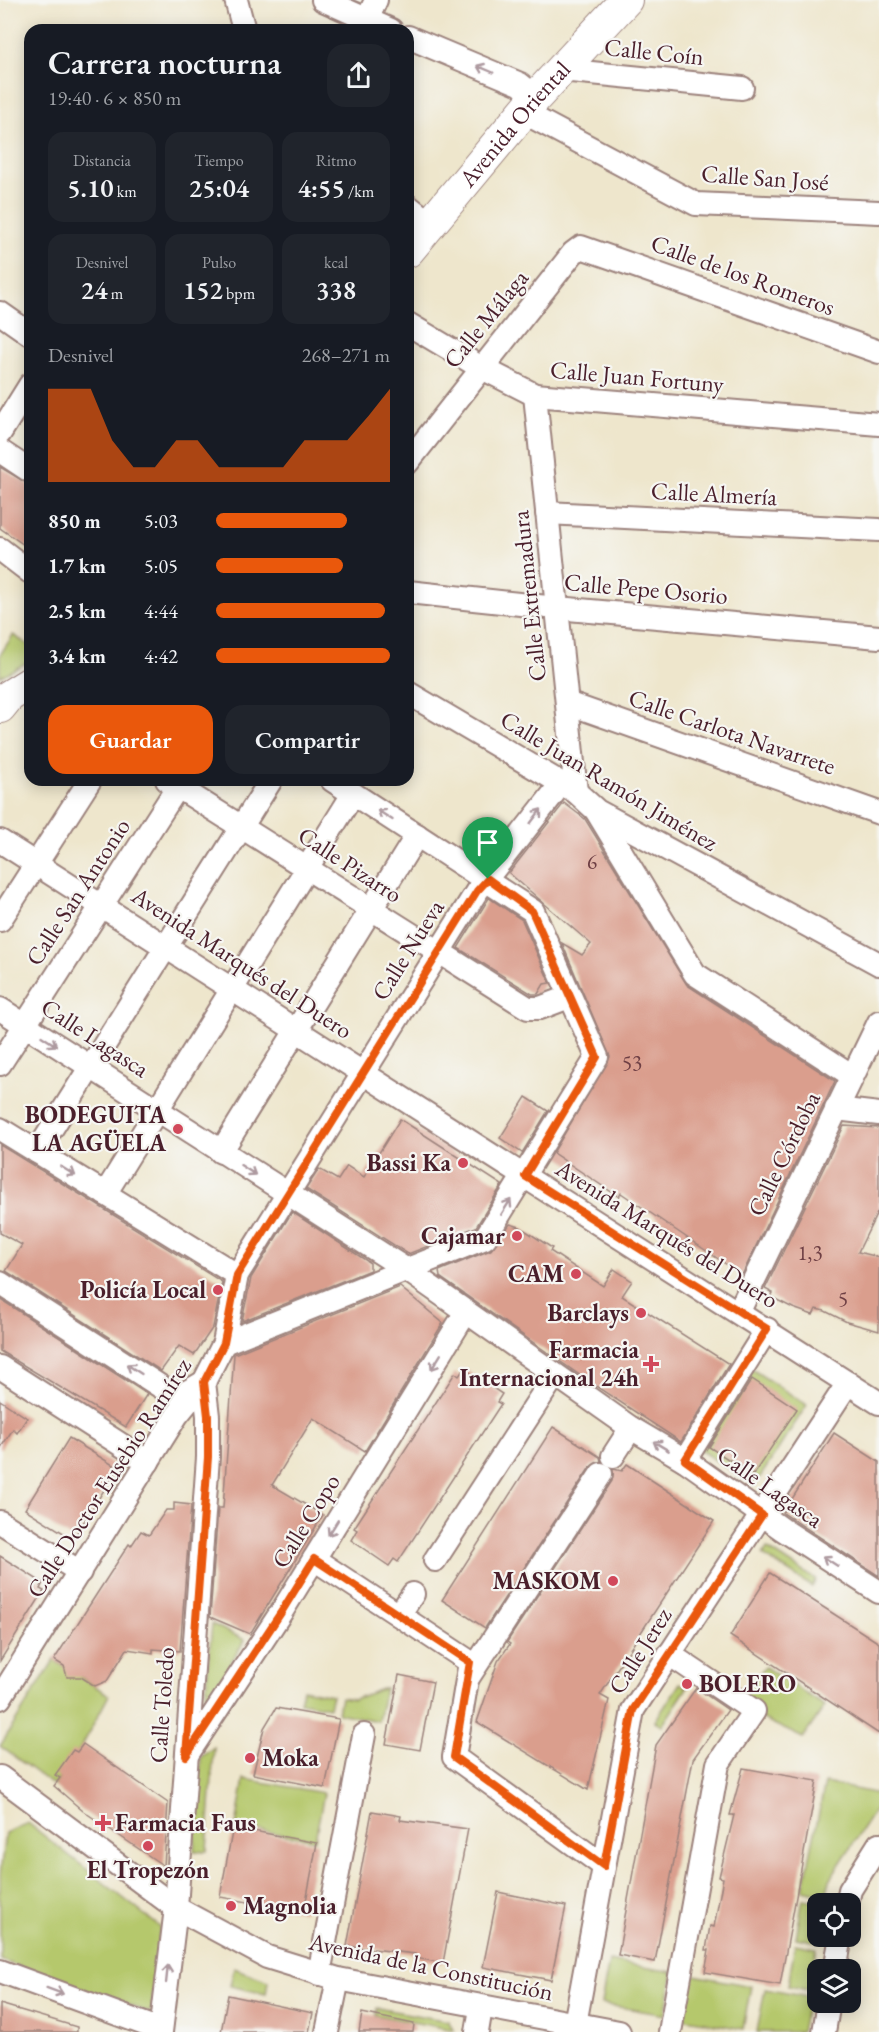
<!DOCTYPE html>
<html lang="es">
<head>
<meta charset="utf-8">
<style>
  body { margin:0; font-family:"EB Garamond",serif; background:#20242c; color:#f1f3f6; height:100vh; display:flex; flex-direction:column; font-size:22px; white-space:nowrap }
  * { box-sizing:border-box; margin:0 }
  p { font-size:20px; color:#9ea1a6 }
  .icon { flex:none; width:33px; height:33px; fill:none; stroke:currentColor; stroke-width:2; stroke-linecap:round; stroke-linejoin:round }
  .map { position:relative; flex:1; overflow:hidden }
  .details { position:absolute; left:24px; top:24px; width:390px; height:762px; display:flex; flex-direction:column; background:#171b24; border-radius:18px; box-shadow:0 3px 15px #0003 }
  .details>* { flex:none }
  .fabs { position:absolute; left:807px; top:1893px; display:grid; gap:12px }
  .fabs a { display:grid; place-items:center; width:54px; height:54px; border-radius:12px; background:#171b24; box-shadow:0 3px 15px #0003; font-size:30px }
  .pin { position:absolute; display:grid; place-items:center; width:51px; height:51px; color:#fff; margin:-62px -26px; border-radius:50% 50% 50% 0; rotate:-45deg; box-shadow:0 0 6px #0007 }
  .pin .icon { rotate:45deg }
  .round { display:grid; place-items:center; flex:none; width:63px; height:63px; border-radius:18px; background:#20242c }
  .head { display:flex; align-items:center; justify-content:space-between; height:102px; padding:0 24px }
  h1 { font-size:33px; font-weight:600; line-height:45px }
  .figures { display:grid; grid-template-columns:repeat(3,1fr); gap:9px; height:102px; padding:6px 24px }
  .figures div { display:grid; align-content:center; border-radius:15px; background:#20242c; text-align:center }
  .figures b { font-size:26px; font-weight:600 }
  .figures small { font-size:16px; font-weight:400 }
  .figures p { font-size:16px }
  .chart { height:168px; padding:12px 24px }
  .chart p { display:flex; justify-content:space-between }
  .chart svg { width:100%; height:108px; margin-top:6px; fill:#ea580c; opacity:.7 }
  .button { display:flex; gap:12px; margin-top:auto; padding:12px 24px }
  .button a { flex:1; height:69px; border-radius:18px; background:#ea580c; color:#fff; font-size:24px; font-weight:600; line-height:69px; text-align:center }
  .button a+a { background:#20242c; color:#f1f3f6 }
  ul { padding:0 24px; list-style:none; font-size:20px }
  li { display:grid; grid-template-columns:96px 72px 1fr; align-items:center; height:45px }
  li i { height:15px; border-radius:8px; background:#ea580c }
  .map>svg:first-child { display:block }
  .green { fill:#b5c86c; stroke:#80744c; stroke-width:1.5 }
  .building { fill:#da9e8d }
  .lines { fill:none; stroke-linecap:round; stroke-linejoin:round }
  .street-casing { stroke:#9c827c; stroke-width:26 }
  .secondary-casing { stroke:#9c827c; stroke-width:34 }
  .street { stroke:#fff; stroke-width:22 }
  .secondary { stroke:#fff; stroke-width:32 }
  .oneway { stroke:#ae9aa0 }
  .route-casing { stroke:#fff; stroke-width:12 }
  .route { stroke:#ea580c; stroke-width:8 }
  .poi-dot { fill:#d1495b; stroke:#f6f6f2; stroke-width:2 }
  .labels { text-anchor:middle; stroke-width:4.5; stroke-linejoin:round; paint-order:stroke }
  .number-label { font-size:21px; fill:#6e3f44 }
  .street-label { font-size:24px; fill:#4a1f2b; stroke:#f6f6f2 }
  .poi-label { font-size:24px; font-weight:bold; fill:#4a1f2b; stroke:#f6f6f2; text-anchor:end }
</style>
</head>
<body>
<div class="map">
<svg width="879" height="2032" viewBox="0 0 879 2032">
  <rect width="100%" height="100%" fill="#f6f6f2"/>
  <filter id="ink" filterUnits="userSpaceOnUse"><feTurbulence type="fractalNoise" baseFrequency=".0167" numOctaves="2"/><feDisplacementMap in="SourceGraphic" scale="12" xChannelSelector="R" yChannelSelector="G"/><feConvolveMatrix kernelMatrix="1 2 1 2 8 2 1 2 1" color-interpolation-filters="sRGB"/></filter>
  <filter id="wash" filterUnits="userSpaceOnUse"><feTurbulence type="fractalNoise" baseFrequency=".008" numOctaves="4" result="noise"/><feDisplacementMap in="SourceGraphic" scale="24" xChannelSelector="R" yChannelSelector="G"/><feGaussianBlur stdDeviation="1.35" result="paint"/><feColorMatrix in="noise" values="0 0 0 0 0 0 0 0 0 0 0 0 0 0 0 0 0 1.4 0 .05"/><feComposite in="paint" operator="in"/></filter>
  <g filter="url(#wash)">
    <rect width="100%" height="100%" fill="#eee6cc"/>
    <g class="green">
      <path d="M 13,635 L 30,646 L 30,661 L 0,677 L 0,655 Z"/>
      <path d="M 750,1368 L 807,1405 L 755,1485 L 698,1449 Z"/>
      <path d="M 767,1548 L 816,1580 L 812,1587 L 763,1555 Z"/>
      <path d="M 212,1624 L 245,1640 L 210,1696 L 206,1692 Z"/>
      <path d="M 54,1660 L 109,1695 L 83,1744 L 54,1786 L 0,1746 Z"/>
      <path d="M 765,1667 L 825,1706 L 803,1738 L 732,1704 Z"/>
      <path d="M 680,1683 L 687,1688 L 662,1726 L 655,1721 Z"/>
      <path d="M 385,1688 L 378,1721 L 338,1713 L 341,1697 L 354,1699 Z"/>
      <path d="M 303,1689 L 332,1695 L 329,1707 L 300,1702 Z"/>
      <path d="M 214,1747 L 207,1851 L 194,1851 L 201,1757 Z"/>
      <path d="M 244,1779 L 324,1793 L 315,1840 L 236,1826 Z"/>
      <path d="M 825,1783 L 879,1794 L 879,1804 L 831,1877 L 826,1895 L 803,1890 Z"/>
      <path d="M 28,1823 L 160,1927 L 151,2013 L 0,1960 L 0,1876 L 5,1833 Z"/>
      <path d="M 803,1899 L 825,1903 L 818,1904 L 818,1942 L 796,1938 Z"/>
      <path d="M 795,1944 L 817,1948 L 809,1990 L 788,1986 Z"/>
      <path d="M 609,1961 L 673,1972 L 665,2015 L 601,2004 Z"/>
      <path d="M 234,1968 L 268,1981 L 266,1994 L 230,1986 Z"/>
      <path d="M 689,1974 L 751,1986 L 743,2029 L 681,2018 Z"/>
      <path d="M 765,1989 L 808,1997 L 801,2032 L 757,2032 Z"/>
      <path d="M 377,2008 L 448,2021 L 454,2030 L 375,2015 Z"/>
    </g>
    <g id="blocks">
      <g class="building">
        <path d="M 0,467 L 30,485 L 30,549 L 0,528 Z"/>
        <path d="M 564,803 L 585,819 L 687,985 L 835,1081 L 742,1275 L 621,1193 L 619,1197 L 553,1153 L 610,1057 L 562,943 L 582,955 L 591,944 L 509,873 Z"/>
        <path d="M 489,898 L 522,920 L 550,983 L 544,984 L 538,994 L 532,994 L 458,948 Z"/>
        <path d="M 526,1097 L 548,1111 L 522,1153 L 500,1138 Z"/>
        <path d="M 400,1119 L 502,1185 L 476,1227 L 408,1254 L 306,1189 L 319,1169 L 338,1180 L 347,1166 L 364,1177 Z"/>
        <path d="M 844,1126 L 879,1128 L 879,1209 L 858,1252 L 879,1257 L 879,1331 L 847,1322 L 825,1311 L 816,1309 L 813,1315 L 793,1308 L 771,1297 L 773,1293 L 765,1289 Z"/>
        <path d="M 0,1145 L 222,1282 L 213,1327 L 194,1355 L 179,1346 L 161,1371 L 6,1271 L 22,1245 L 0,1233 Z"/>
        <path d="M 292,1212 L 370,1263 L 370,1270 L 242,1321 L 251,1278 Z"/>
        <path d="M 510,1224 L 520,1227 L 552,1248 L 550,1251 L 603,1286 L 614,1269 L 632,1281 L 622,1296 L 729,1364 L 681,1442 L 591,1383 L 440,1277 L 439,1271 L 491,1250 Z"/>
        <path d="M 400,1287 L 443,1323 L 365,1451 L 313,1418 L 272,1485 L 323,1515 L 250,1634 L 210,1617 L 218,1508 L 223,1508 L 234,1354 Z"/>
        <path d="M 0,1299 L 147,1394 L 126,1427 L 0,1351 Z"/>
        <path d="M 464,1369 L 502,1394 L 497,1402 L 501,1404 L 398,1562 L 394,1559 L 389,1566 L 351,1540 L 357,1530 L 354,1528 L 455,1373 L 459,1376 Z"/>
        <path d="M 752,1379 L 797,1409 L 753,1475 L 709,1447 Z"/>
        <path d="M 0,1400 L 27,1418 L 17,1433 L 13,1429 L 0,1449 Z"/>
        <path d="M 553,1427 L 600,1457 L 601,1461 L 590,1467 L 485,1628 L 442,1600 Z"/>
        <path d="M 834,1433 L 879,1462 L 879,1576 L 783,1513 Z"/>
        <path d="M 69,1438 L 118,1468 L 73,1539 L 25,1509 Z"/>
        <path d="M 627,1464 L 714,1521 L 600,1695 L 609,1700 L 588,1790 L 477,1722 L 498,1661 L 510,1644 L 507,1642 L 612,1481 L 613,1469 L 622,1471 Z"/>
        <path d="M 174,1503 L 191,1505 L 180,1651 L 153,1649 L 153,1653 L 127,1649 L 107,1681 L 95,1686 L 81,1677 L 67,1677 L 64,1666 L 54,1660 L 129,1544 L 131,1546 L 141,1531 L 149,1535 L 166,1510 L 174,1510 Z"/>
        <path d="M 0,1556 L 43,1583 L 40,1589 L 44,1591 L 0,1661 Z"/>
        <path d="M 770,1573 L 879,1643 L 879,1734 L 730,1636 Z"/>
        <path d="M 399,1675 L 433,1682 L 420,1750 L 386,1744 Z"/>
        <path d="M 696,1688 L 728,1710 L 693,1759 L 655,1962 L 618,1955 L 656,1745 Z"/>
        <path d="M 276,1708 L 339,1719 L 325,1788 L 253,1774 L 264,1728 Z"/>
        <path d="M 83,1744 L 168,1803 L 164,1866 L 83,1811 L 54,1786 L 60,1778 L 55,1775 L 73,1750 L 77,1752 Z"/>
        <path d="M 743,1768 L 817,1781 L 780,1985 L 705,1972 L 709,1950 L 706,1950 L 710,1926 L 714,1927 L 723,1878 L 719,1877 L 734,1815 L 730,1815 Z"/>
        <path d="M 372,1811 L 401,1816 L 400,1820 L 468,1829 L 443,1963 L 414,1958 L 415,1954 L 347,1946 Z"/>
        <path d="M 233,1827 L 317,1843 L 304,1912 L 220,1897 Z"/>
        <path d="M 498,1892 L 566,1906 L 551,1980 L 483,1967 Z"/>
        <path d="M 228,1995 L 313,2013 L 309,2032 L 221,2032 Z"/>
        <path d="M 0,2004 L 77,2027 L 77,2032 L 0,2032 Z"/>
        <path d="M 362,2013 L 414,2024 L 413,2032 L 359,2032 Z"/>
      </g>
    </g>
  </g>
  <g filter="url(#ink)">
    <use href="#blocks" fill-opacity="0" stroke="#9c827c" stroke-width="1.5"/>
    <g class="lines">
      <g class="street-casing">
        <g id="street">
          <path d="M 236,0 L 244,30"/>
          <path d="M 323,0 L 391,30"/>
          <path d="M 367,20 L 376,0"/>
          <path d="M 408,37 L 520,84 L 536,97"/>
          <path d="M 561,70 L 742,88"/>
          <path d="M 523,112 L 696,204 L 879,212"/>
          <path d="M 408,206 L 431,224"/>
          <path d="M 0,313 L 30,334"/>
          <path d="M 408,324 L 480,367 L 535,395 L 879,424"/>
          <path d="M 535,395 L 576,792"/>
          <path d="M 0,433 L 30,385"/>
          <path d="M 0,451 L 30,471"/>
          <path d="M 408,462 L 573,253 L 581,247 L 879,352"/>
          <path d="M 547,513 L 879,530"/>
          <path d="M 0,549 L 30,572"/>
          <path d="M 408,592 L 557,608 L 879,637"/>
          <path d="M 408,693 L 576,792 L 597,811 L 879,964"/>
          <path d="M 567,703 L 879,813"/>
          <path d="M 167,780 L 528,1008 L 540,1008 L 569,997"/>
          <path d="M 597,812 L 695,974 L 851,1075"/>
          <path d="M 0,841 L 879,1403"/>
          <path d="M 0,920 L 90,780"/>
          <path d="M 0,1009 L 407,1270 L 631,1428 L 685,1460 L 782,1529 L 879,1592"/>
          <path d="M 0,1064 L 182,780"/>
          <path d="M 836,1109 L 879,1114"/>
          <path d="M 0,1129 L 237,1275"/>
          <path d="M 37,1152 L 271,780"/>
          <path d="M 221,1152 L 417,835"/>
          <path d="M 105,1194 L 353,794"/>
          <path d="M 0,1283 L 169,1392 L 185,1393 L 204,1382 L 208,1416 L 208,1457 L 176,1908 L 161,2032"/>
          <path d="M 739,1311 L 879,1022"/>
          <path d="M 224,1343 L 485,1238 L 597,1057 L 533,911 L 332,780"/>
          <path d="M 0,1367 L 148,1462"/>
          <path d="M 613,1456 L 631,1428"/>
          <path d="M 685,1460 L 767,1329"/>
          <path d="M 0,1522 L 80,1572"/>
          <path d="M 314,1559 L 470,1662 L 454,1757 L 604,1866"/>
          <path d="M 435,1560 L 555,1375"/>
          <path d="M 399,1615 L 413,1594"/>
          <path d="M 669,1654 L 754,1711 L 718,1764 L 670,2032"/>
          <path d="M 468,1678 L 601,1474"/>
          <path d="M 0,1698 L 177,1415 L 204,1382 L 224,1343 L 237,1275 L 477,891 L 561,784"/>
          <path d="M 187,1755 L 282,1611 L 466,1312"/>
          <path d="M 0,1777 L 176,1908 L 267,1957 L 338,1979 L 619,2032"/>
          <path d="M 847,1904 L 850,1890 L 879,1844"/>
          <path d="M 835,1970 L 841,1936"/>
          <path d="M 0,1971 L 161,2030"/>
          <path d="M 319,1974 L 364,1735"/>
          <path d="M 575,2024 L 633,1710 L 848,1383"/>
          <path d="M 327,2032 L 338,1979"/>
          <path d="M 477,2032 L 481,2008"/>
          <path d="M 824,2032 L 829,2002"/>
        </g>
      </g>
      <g class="secondary-casing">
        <g id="secondary">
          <path id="s1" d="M 408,251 L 536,97 L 626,0"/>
          <path d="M 0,707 L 9,696 L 30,683"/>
        </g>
      </g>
      <use href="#street" class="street"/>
      <use href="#secondary" class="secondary"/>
    </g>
    <defs><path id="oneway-shaft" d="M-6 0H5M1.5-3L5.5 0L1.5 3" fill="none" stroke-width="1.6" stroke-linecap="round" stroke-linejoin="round" transform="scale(1.5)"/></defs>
    <g class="oneway">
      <use href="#oneway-shaft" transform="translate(485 69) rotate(-157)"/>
      <use href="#oneway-shaft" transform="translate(385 815) rotate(-147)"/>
      <use href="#oneway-shaft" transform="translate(536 816) rotate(-53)"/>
      <use href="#oneway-shaft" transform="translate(49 1041) rotate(33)"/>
      <use href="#oneway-shaft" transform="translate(248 1170) rotate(33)"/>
      <use href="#oneway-shaft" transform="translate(68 1171) rotate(32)"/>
      <use href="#oneway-shaft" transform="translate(506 1207) rotate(-58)"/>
      <use href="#oneway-shaft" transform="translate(436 1362) rotate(122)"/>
      <use href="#oneway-shaft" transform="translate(134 1369) rotate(-147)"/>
      <use href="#oneway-shaft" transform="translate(661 1446) rotate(-149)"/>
      <use href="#oneway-shaft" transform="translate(333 1528) rotate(122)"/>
      <use href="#oneway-shaft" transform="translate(830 1561) rotate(-147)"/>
      <use href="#oneway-shaft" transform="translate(167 1974) rotate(-84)"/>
      <use href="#oneway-shaft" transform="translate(55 1991) rotate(20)"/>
    </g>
  </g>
  <g class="lines" filter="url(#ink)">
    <g class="route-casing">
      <path id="route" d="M 488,879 L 532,911 L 597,1057 L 525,1176 L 767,1329 L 685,1460 L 762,1515 L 633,1710 L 604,1866 L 454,1757 L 470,1662 L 314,1559 L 282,1611 L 186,1756 L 208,1457 L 208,1416 L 204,1382 L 224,1343 L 237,1275 L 477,891 Z"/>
    </g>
    <use href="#route" class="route"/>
  </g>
  <g class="poi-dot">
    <circle cx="178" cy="1129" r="6"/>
    <circle cx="463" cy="1163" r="6"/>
    <circle cx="517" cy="1236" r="6"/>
    <circle cx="576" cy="1274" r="6"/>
    <circle cx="218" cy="1290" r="6"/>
    <circle cx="641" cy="1313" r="6"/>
    <path d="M648 1355h6v6h6v6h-6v6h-6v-6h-6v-6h6z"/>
    <circle cx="613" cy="1581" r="6"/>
    <circle cx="687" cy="1684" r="6"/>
    <circle cx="250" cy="1758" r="6"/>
    <path d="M100 1814h6v6h6v6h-6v6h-6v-6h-6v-6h6z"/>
    <circle cx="148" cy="1846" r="6"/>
    <circle cx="231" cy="1906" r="6"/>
  </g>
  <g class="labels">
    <g class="number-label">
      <text x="592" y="869">6</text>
      <text x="632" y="1070">53</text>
      <text x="810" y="1260">1,3</text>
      <text x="843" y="1306">5</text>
    </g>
    <g class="street-label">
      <text transform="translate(654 52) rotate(6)" y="8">Calle Coín</text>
      <text dy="8" stroke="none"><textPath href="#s1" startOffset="166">Avenida Oriental</textPath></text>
      <text transform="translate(765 178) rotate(4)" y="8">Calle San José</text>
      <text transform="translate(743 275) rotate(20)" y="8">Calle de los Romeros</text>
      <text transform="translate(486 319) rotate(-51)" y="8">Calle Málaga</text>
      <text transform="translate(637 377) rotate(5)" y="8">Calle Juan Fortuny</text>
      <text transform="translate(714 494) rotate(3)" y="8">Calle Almería</text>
      <text transform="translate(646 589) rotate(5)" y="8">Calle Pepe Osorio</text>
      <text transform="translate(529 596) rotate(-96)" y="8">Calle Extremadura</text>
      <text transform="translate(732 732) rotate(19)" y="8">Calle Carlota Navarrete</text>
      <text transform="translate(609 781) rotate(31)" y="8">Calle Juan Ramón Jiménez</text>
      <text transform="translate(350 865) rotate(33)" y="8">Calle Pizarro</text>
      <text transform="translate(78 892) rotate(-57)" y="8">Calle San Antonio</text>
      <text transform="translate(408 950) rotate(-58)" y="8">Calle Nueva</text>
      <text transform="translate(242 963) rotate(33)" y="8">Avenida Marqués del Duero</text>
      <text transform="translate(95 1038) rotate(33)" y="8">Calle Lagasca</text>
      <text transform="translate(784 1154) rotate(-64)" y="8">Calle Córdoba</text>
      <text transform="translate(667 1234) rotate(32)" y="8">Avenida Marqués del Duero</text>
      <text transform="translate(109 1478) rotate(-57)" y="8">Calle Doctor Eusebio Ramírez</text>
      <text transform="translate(770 1487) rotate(35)" y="8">Calle Lagasca</text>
      <text transform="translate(306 1521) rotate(-58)" y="8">Calle Copo</text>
      <text transform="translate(640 1651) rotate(-58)" y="8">Calle Jerez</text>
      <text transform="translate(162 1705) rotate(-86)" y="8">Calle Toledo</text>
      <text transform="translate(431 1967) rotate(12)" y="8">Avenida de la Constitución</text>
    </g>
    <g class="poi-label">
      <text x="166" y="1123">BODEGUITA<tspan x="166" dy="28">LA AGÜELA</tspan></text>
      <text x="451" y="1171">Bassi Ka</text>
      <text x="505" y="1244">Cajamar</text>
      <text x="564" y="1282">CAM</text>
      <text x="206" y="1298">Policía Local</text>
      <text x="629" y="1321">Barclays</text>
      <text x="639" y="1358">Farmacia<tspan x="639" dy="28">Internacional 24h</tspan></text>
      <text x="601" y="1589">MASKOM</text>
      <text x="699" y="1692" text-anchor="start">BOLERO</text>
      <text x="262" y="1766" text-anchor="start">Moka</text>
      <text x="115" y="1831" text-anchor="start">Farmacia Faus</text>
      <text x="148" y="1878" text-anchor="middle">El Tropezón</text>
      <text x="243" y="1914" text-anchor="start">Magnolia</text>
    </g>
  </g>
</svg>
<div class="fabs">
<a><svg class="icon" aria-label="locate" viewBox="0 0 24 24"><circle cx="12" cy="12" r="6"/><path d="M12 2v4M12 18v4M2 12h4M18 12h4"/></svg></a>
<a><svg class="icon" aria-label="layers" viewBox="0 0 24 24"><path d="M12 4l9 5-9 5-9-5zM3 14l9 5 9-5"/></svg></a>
</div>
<div class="pin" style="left:488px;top:879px;background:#1e9e55"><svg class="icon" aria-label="arrive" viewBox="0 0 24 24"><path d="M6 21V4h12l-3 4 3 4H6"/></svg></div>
<section class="details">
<div class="head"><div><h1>Carrera nocturna</h1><p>19:40 · 6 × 850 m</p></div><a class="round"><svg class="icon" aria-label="share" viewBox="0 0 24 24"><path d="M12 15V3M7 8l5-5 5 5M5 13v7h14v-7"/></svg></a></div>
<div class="figures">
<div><p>Distancia</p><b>5.10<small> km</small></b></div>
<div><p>Tiempo</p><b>25:04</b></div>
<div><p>Ritmo</p><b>4:55<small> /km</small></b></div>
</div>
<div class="figures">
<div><p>Desnivel</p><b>24<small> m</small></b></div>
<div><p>Pulso</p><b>152<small> bpm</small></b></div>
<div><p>kcal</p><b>338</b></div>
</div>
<div class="chart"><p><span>Desnivel</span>268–271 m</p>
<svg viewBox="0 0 160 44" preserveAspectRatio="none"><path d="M0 44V6L10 6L20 6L30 27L40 38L50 38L60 27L70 27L80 38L90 38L100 38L110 38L120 27L130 27L140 27L150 17L160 6V44z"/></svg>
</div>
<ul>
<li><b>850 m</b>5:03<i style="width:75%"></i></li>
<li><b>1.7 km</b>5:05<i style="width:73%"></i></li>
<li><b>2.5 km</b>4:44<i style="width:97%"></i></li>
<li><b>3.4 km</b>4:42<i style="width:100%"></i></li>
</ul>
<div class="button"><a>Guardar</a><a>Compartir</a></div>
</section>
</div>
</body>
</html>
